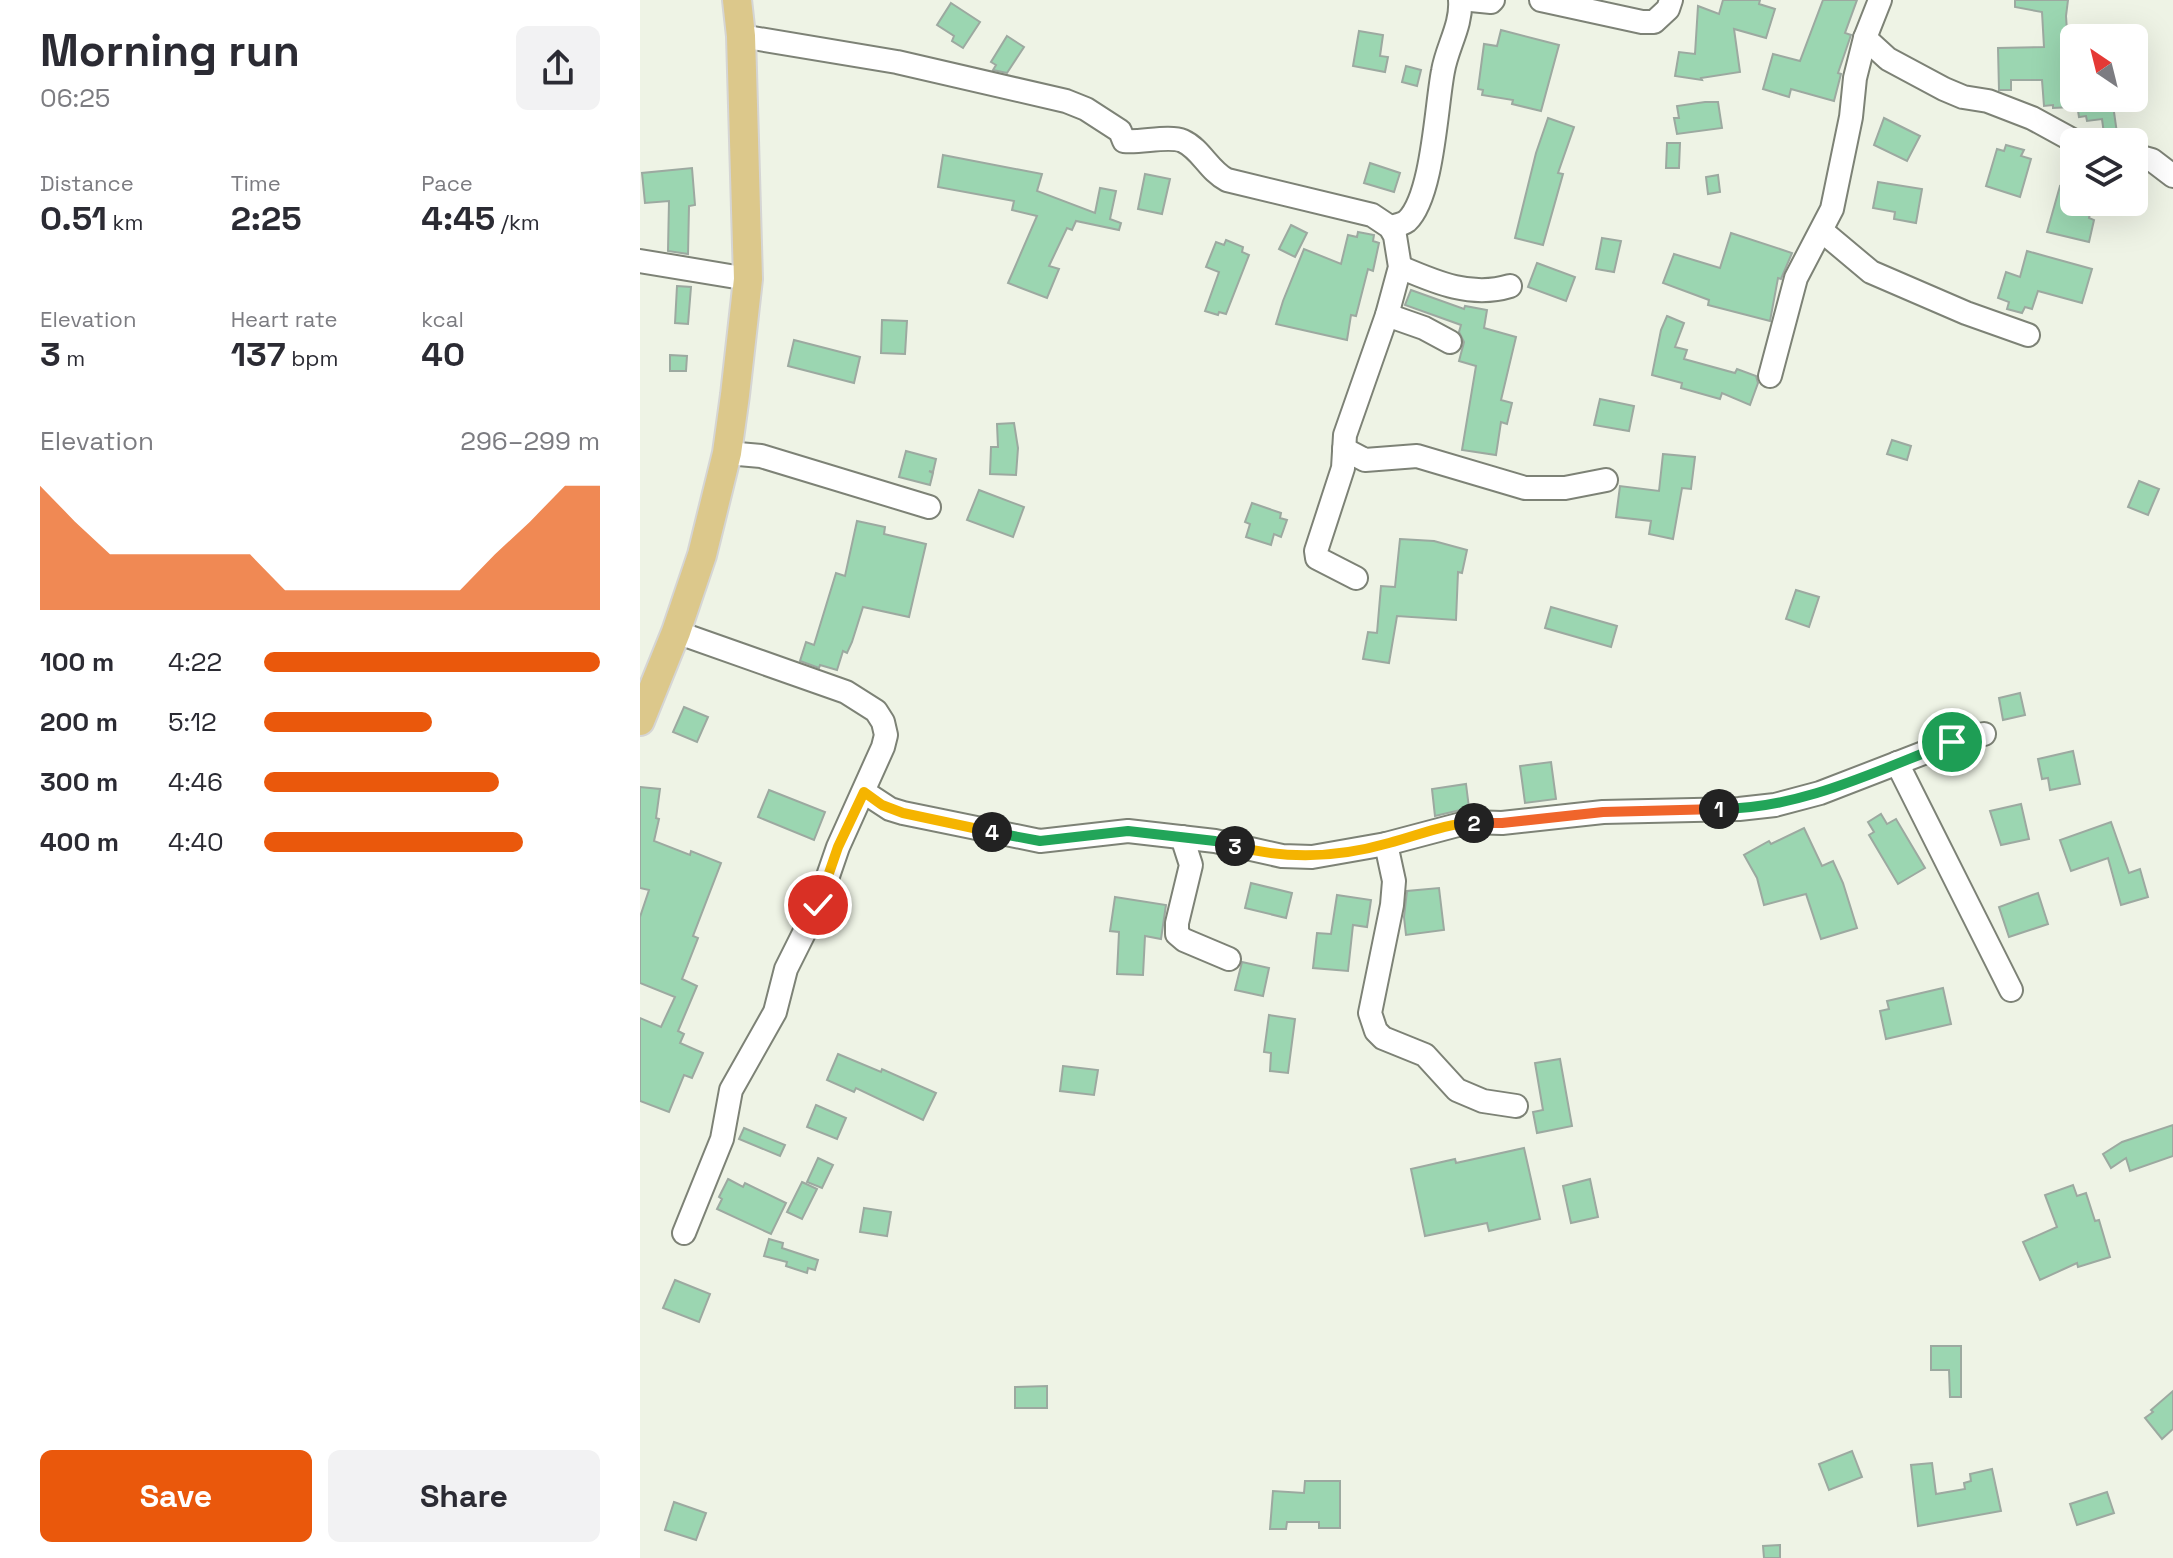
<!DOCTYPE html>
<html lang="en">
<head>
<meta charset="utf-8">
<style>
  body { margin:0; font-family:"Space Grotesk",sans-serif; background:#f2f2f3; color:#2b2b33; height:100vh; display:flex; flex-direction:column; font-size:30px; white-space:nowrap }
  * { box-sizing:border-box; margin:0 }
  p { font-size:26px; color:#7c7c81 }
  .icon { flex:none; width:44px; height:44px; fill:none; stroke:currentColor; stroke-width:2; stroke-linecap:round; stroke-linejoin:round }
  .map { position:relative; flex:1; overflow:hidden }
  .details { display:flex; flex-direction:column; background:#fff; width:640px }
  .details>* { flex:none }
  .needle { width:52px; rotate:325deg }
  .controls { position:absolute; left:1420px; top:24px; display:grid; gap:16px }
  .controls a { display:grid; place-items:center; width:88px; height:88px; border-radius:12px; background:#fff; box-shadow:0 8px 32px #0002; font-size:40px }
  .pin { position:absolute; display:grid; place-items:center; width:68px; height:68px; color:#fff; margin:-34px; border:4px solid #fff; border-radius:50%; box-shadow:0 2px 8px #0007 }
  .km { position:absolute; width:40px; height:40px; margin:-20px; border-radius:50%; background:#222; color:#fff; font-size:22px; line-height:40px; text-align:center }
  .round { display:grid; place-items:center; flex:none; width:84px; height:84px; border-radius:12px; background:#f2f2f3 }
  .headline { display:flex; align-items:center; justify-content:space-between; height:136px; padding:0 40px }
  h1 { font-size:44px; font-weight:700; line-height:60px }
  .figures { display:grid; grid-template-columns:repeat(3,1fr); gap:12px; height:136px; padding:8px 40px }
  .figures div { display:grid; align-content:center }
  .figures b { font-size:34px; font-weight:700 }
  .figures small { font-size:22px; font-weight:400 }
  .figures p { font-size:22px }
  .chart { height:224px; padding:16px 40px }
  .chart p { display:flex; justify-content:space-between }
  .chart svg { width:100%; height:144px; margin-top:8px; fill:#ea580c; opacity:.7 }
  .primary-button { display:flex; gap:16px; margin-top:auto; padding:16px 40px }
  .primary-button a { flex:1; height:92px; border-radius:12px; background:#ea580c; color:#fff; font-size:32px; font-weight:700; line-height:92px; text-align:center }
  .primary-button a+a { background:#f2f2f3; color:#2b2b33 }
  ul { padding:0 40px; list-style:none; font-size:26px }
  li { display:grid; grid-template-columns:128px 96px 1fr; align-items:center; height:60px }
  li i { height:20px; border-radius:10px; background:#ea580c }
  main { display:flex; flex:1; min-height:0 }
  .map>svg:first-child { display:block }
  .building { fill:#9bd6b1; stroke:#9ca9a0; stroke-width:2 }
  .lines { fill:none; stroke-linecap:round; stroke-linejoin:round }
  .minor-casing { stroke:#7d8276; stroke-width:26 }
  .major-casing { stroke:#d5d5d4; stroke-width:32 }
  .minor { stroke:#fff; stroke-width:22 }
  .major { stroke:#dcc88b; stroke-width:28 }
  .split-1-casing { stroke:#fff; stroke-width:16 }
  .split-2-casing { stroke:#fff; stroke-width:16 }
  .split-3-casing { stroke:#fff; stroke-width:16 }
  .split-4-casing { stroke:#fff; stroke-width:16 }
  .split-5-casing { stroke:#fff; stroke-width:16 }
  .split-1 { stroke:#22a559; stroke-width:10 }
  .split-2 { stroke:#f0652b; stroke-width:10 }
  .split-3 { stroke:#f5b400; stroke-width:10 }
  .split-4 { stroke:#22a559; stroke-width:10 }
  .split-5 { stroke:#f5b400; stroke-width:10 }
</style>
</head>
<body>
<main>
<section class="details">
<div class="headline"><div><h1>Morning run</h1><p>06:25</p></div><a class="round"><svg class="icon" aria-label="share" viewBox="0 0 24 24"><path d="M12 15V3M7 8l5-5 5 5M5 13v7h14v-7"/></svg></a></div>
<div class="figures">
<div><p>Distance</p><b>0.51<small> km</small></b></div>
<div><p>Time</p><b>2:25</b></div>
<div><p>Pace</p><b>4:45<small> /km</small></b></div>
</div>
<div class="figures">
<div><p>Elevation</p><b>3<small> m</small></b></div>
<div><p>Heart rate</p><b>137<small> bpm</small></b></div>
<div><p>kcal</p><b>40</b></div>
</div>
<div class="chart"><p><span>Elevation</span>296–299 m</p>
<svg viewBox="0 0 160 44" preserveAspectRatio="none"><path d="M0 44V6L10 17L20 27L30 27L40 27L50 27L60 27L70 38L80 38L90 38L100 38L110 38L120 38L130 27L140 17L150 6L160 6V44z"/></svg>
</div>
<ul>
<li><b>100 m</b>4:22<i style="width:100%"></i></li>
<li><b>200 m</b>5:12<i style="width:50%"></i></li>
<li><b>300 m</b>4:46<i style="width:70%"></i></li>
<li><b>400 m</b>4:40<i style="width:77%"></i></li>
</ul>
<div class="primary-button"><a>Save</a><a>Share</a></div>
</section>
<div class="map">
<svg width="1533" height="1558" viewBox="0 0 1533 1558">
  <rect width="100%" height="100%" fill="#eef3e5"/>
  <g class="building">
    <path d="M 1083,0 L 1120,0 L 1119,4 L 1135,9 L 1126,38 L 1094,29 L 1100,72 L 1061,78 L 1062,80 L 1035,76 L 1039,52 L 1055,54 L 1058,6 L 1079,14 Z"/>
    <path d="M 1183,0 L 1217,0 L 1205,33 L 1211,35 L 1198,73 L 1201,74 L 1194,101 L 1151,89 L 1149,97 L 1123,89 L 1133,54 L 1160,61 Z"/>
    <path d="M 1375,0 L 1428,0 L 1426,16 L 1432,107 L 1413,108 L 1413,105 L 1404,106 L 1402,80 L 1371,80 L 1371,90 L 1359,90 L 1358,48 L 1404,47 L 1402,12 L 1375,7 Z"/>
    <path d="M 311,3 L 340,22 L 323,48 L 312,41 L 314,36 L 297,25 Z"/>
    <path d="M 861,30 L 919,45 L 901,111 L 872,104 L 873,100 L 842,95 L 843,90 L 838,89 L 844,44 L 857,46 Z"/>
    <path d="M 719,31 L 743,35 L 740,56 L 748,57 L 745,72 L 713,66 Z"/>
    <path d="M 367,36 L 384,47 L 367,73 L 353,70 L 356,65 L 351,62 Z"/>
    <path d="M 766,66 L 781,70 L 777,86 L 762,82 Z"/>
    <path d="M 1436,98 L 1472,98 L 1477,133 L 1464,134 L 1462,119 L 1447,121 L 1446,116 L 1439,117 Z"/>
    <path d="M 1065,102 L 1078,102 L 1082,128 L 1037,134 L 1034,118 L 1039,118 L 1037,106 Z"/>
    <path d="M 908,118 L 934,127 L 918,173 L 923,174 L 903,245 L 875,238 L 896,153 Z"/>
    <path d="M 1244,118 L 1280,136 L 1267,161 L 1234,145 Z"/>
    <path d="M 1027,143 L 1040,143 L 1039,168 L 1026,168 Z"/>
    <path d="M 1366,145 L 1384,150 L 1381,156 L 1391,159 L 1380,197 L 1346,186 L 1357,149 L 1364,151 Z"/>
    <path d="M 303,155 L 402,174 L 397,191 L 455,213 L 460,188 L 476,191 L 470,219 L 481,223 L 479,230 L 436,221 L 432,230 L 427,228 L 409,266 L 419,269 L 407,298 L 368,283 L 397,216 L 372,210 L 374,201 L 298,187 Z"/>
    <path d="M 730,163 L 760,173 L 754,192 L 724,183 Z"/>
    <path d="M 52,168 L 55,205 L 49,206 L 48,254 L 28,251 L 29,201 L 5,203 L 2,173 Z"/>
    <path d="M 505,174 L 530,179 L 522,214 L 498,209 Z"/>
    <path d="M 1078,175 L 1080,192 L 1068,194 L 1066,177 Z"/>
    <path d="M 1238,182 L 1282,189 L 1276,223 L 1254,219 L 1255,212 L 1233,208 Z"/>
    <path d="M 1420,186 L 1434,189 L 1434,202 L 1453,202 L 1449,218 L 1454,220 L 1449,242 L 1407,232 Z"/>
    <path d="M 651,225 L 667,233 L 655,257 L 639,249 Z"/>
    <path d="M 718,232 L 734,235 L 733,241 L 739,243 L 733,271 L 728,269 L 716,316 L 711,315 L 707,340 L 636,324 L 643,301 L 664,249 L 701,264 L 708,235 L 717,237 Z"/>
    <path d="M 1091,233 L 1152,253 L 1141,279 L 1138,278 L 1130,321 L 1068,305 L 1069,300 L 1023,283 L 1034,254 L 1080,268 Z"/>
    <path d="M 962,238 L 981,241 L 974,272 L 956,269 Z"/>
    <path d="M 586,240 L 603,247 L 602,252 L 609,255 L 586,314 L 579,312 L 578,315 L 565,311 L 579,272 L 566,267 L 576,242 L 584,245 Z"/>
    <path d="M 1387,251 L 1452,269 L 1442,303 L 1398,291 L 1392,309 L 1385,307 L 1382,313 L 1367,309 L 1369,302 L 1358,298 L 1366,272 L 1380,277 Z"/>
    <path d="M 897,263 L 935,277 L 926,301 L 888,287 Z"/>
    <path d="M 37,286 L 51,287 L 48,324 L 35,323 Z"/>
    <path d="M 771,290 L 824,309 L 825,306 L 847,310 L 844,328 L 876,337 L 861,400 L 872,403 L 867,424 L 861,422 L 856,455 L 822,450 L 836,366 L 819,361 L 824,342 L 819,332 L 821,325 L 765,305 Z"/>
    <path d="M 1027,316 L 1044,323 L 1035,347 L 1047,350 L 1044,359 L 1095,373 L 1097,369 L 1116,376 L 1118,383 L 1110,405 L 1082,393 L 1080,399 L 1041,388 L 1042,383 L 1012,375 L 1021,330 Z"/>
    <path d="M 242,320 L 267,321 L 265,354 L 241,353 Z"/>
    <path d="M 154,340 L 220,357 L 214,383 L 148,366 Z"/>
    <path d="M 30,355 L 47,356 L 46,371 L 30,371 Z"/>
    <path d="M 960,399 L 994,406 L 989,431 L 954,425 Z"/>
    <path d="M 374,423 L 378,448 L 376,475 L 350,474 L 351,447 L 358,447 L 357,424 Z"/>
    <path d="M 1252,440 L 1271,446 L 1267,460 L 1247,454 Z"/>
    <path d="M 266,451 L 296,459 L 293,472 L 289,471 L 293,473 L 290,485 L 259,477 Z"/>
    <path d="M 1023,454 L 1055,457 L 1051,489 L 1042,488 L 1033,539 L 1009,534 L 1011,521 L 976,517 L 980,486 L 1019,491 Z"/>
    <path d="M 1499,481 L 1519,489 L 1508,515 L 1488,507 Z"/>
    <path d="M 339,490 L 384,507 L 373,537 L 327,520 Z"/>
    <path d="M 612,503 L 641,513 L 640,518 L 647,520 L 641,537 L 634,534 L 631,545 L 606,537 L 610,524 L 605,522 Z"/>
    <path d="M 217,521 L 245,527 L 244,534 L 286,544 L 269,617 L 223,607 L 212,642 L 207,653 L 203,651 L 197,670 L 180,665 L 179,668 L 160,661 L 166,642 L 174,645 L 196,573 L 205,576 Z"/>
    <path d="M 760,539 L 794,541 L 827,550 L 822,573 L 818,572 L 816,620 L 757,616 L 749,663 L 723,659 L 728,632 L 737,633 L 741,586 L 755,587 Z"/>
    <path d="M 1156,590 L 1179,597 L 1169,627 L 1146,619 Z"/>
    <path d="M 911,607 L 977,626 L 971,647 L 905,628 Z"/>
    <path d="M 1380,693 L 1385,715 L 1363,720 L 1359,698 Z"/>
    <path d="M 44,707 L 68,717 L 57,742 L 33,732 Z"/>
    <path d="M 1433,751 L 1440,784 L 1410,790 L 1408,778 L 1402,779 L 1398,759 Z"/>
    <path d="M 911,762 L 916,799 L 885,803 L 880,766 Z"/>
    <path d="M 826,784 L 829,808 L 795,816 L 792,789 Z"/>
    <path d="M 0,787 L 20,789 L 16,818 L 19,819 L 14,841 L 50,855 L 51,851 L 81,863 L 53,936 L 58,938 L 42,979 L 57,986 L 38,1031 L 44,1034 L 40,1043 L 63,1053 L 52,1078 L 44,1075 L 29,1112 L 0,1101 L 0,1018 L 21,1027 L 35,997 L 0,983 L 0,917 L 9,890 L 0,888 Z"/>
    <path d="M 129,790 L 185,812 L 174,840 L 118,817 Z"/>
    <path d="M 1381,804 L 1389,839 L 1361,845 L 1350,811 Z"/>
    <path d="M 1241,814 L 1247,824 L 1256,819 L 1285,868 L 1258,884 L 1229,835 L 1234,832 L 1228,822 Z"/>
    <path d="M 1471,822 L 1489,873 L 1500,869 L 1508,897 L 1481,905 L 1468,858 L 1431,871 L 1420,840 Z"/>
    <path d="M 1164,828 L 1182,866 L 1193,861 L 1203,883 L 1217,928 L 1181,939 L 1166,894 L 1124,905 L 1117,878 L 1104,855 L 1129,841 L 1131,844 Z"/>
    <path d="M 611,883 L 652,893 L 646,918 L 605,908 Z"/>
    <path d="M 799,888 L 804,930 L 766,935 L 764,917 L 767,891 Z"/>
    <path d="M 1398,893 L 1408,924 L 1369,937 L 1359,907 Z"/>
    <path d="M 697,895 L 731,900 L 727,927 L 713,925 L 708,971 L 673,968 L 677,933 L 691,934 Z"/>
    <path d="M 475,897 L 526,905 L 521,939 L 505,936 L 503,975 L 477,974 L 479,932 L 470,931 Z"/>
    <path d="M 602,962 L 629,968 L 623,996 L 595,990 Z"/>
    <path d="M 1303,988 L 1311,1024 L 1246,1039 L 1240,1011 L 1249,1009 L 1247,1001 Z"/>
    <path d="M 629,1015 L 655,1019 L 648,1073 L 630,1071 L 631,1053 L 624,1052 Z"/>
    <path d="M 198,1054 L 241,1072 L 242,1069 L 296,1093 L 283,1120 L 216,1088 L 214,1092 L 187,1080 Z"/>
    <path d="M 920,1059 L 932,1126 L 897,1133 L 893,1112 L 903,1110 L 895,1063 Z"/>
    <path d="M 423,1066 L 458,1070 L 454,1095 L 420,1091 Z"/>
    <path d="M 176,1105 L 206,1118 L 197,1139 L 167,1127 Z"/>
    <path d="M 1533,1125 L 1533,1156 L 1490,1171 L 1486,1158 L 1471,1168 L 1463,1154 L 1482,1142 Z"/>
    <path d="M 104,1128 L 145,1145 L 140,1156 L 99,1139 Z"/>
    <path d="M 884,1148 L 900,1219 L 849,1231 L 847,1223 L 785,1236 L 771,1169 L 815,1159 L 816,1163 Z"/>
    <path d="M 178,1158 L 193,1165 L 182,1188 L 167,1182 Z"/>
    <path d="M 88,1179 L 103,1187 L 105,1183 L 146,1203 L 131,1234 L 77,1209 L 82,1199 L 79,1197 Z"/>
    <path d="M 950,1179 L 958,1217 L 931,1223 L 923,1186 Z"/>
    <path d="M 162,1182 L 177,1189 L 162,1219 L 147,1212 Z"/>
    <path d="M 1433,1185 L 1437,1196 L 1446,1193 L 1455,1221 L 1459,1220 L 1470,1257 L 1438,1267 L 1437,1263 L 1400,1280 L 1383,1242 L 1417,1227 L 1405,1195 Z"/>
    <path d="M 224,1208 L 251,1212 L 247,1236 L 220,1232 Z"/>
    <path d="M 129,1239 L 143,1243 L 142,1248 L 178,1260 L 175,1270 L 168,1268 L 167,1273 L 146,1266 L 147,1262 L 124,1256 Z"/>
    <path d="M 35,1280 L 70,1294 L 59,1322 L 23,1308 Z"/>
    <path d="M 1291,1346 L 1321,1346 L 1321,1397 L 1310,1397 L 1309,1370 L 1291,1370 Z"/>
    <path d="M 407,1386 L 407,1408 L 375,1408 L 375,1387 Z"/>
    <path d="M 1533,1391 L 1533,1429 L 1522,1439 L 1505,1418 L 1513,1412 L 1511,1410 Z"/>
    <path d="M 1212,1451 L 1222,1477 L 1189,1490 L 1179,1464 Z"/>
    <path d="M 1292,1463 L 1296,1494 L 1325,1489 L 1324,1483 L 1331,1481 L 1330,1474 L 1352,1469 L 1361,1511 L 1278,1526 L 1271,1465 Z"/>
    <path d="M 665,1481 L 700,1481 L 700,1528 L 679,1528 L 679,1522 L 647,1522 L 646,1529 L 630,1529 L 633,1491 L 664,1493 Z"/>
    <path d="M 1467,1492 L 1474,1513 L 1437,1525 L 1430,1504 Z"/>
    <path d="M 34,1502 L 66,1513 L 56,1540 L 25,1530 Z"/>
    <path d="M 1140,1545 L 1140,1558 L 1124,1558 L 1123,1546 Z"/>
  </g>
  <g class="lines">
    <g class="minor-casing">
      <g id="minor">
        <path d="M 831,0 L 851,2 L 853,0"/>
        <path d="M 901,0 L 1002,22 L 1014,22 L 1028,9 L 1031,0"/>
        <path d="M 101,36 L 257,62 L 426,101 L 446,109 L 480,131 L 484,141 C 501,143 529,135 543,141 C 561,149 569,171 587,180 L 732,215 L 750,227 L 755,236 L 760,267 L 747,315 L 705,435 L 703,468 L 676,551 L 677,558 L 716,578"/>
        <path d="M 1225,38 L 1248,59 L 1304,89 L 1323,97 L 1348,101 L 1392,118 L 1436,142"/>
        <path d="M 1494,155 L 1512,160 L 1533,176"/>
        <path d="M 750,227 C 755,226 763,224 767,221 C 793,196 796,107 803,71 C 807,47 822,25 820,0"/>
        <path d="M 1182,231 L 1231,272 L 1326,313 L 1388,335"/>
        <path d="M 0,261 L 108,279"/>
        <path d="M 760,267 C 795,282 831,298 870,286"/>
        <path d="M 747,315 L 784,328 L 810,342"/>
        <path d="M 1130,376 L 1156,278 L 1192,209 L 1211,117 L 1215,78 L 1225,38 L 1240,0"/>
        <path d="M 704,449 L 725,460 L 777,456 L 885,488 L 925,488 L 966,480"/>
        <path d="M 87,453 L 121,456 L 289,507"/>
        <path d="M 36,632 L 206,692 L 236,711 L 243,722 L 246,735 L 243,747 L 198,847 L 178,905 L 146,969 L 135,1012 L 91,1090 L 82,1139 L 44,1233"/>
        <path d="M 1257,763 L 1371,990"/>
        <path d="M 224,792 L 250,809 L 263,813 L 400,841 L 488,831 L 575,841 L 642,856 L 672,857 L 746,844 L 829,822 L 862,823 L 963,812 L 1099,809 L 1135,805 L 1180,793 L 1312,742 L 1344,734"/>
        <path d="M 542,837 L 551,865 L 537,923 L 537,934 L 544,940 L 589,959"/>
        <path d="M 746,844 L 754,881 L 752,905 L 730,1013 L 736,1031 L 743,1038 L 785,1055 L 817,1090 L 843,1101 L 876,1106"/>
      </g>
    </g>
    <g class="major-casing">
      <path id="major" d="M 0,721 L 36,632 L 62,555 L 87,453 L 95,395 L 108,279 L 101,36 L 97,0"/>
    </g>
    <use href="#minor" class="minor"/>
    <use href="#major" class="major"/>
  </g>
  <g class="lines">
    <g class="split-1-casing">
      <path id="split-1" d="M 1079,809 C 1161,809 1236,771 1312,742"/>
    </g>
    <g class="split-2-casing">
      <path id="split-2" d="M 834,823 L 862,823 L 963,812 L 1079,809"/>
    </g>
    <g class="split-3-casing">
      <path id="split-3" d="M 595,846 C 647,860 697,858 749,843 C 777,836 806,823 834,823"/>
    </g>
    <g class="split-4-casing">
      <path id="split-4" d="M 352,832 L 400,841 L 488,831 L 575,841 L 595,846"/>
    </g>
    <g class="split-5-casing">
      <path id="split-5" d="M 178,905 L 198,847 L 224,792 L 242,805 L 263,813 L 352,832"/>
    </g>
    <use href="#split-1" class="split-1"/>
    <use href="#split-2" class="split-2"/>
    <use href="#split-3" class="split-3"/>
    <use href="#split-4" class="split-4"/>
    <use href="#split-5" class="split-5"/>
  </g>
</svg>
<div class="controls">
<a><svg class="needle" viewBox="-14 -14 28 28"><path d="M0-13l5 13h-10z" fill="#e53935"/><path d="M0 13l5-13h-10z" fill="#7c7c81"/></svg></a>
<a><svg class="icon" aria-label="layers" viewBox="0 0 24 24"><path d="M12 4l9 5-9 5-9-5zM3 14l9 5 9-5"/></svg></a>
</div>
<div class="pin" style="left:1312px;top:742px;background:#1e9e55"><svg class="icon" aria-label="arrive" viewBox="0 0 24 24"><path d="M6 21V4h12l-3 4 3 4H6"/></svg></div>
<div class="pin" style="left:178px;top:905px;background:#d93025"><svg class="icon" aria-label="check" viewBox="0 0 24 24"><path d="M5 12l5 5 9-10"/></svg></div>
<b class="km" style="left:1079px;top:809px">1</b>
<b class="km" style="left:834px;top:823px">2</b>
<b class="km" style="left:595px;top:846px">3</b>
<b class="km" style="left:352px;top:832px">4</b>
</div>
</main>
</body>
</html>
